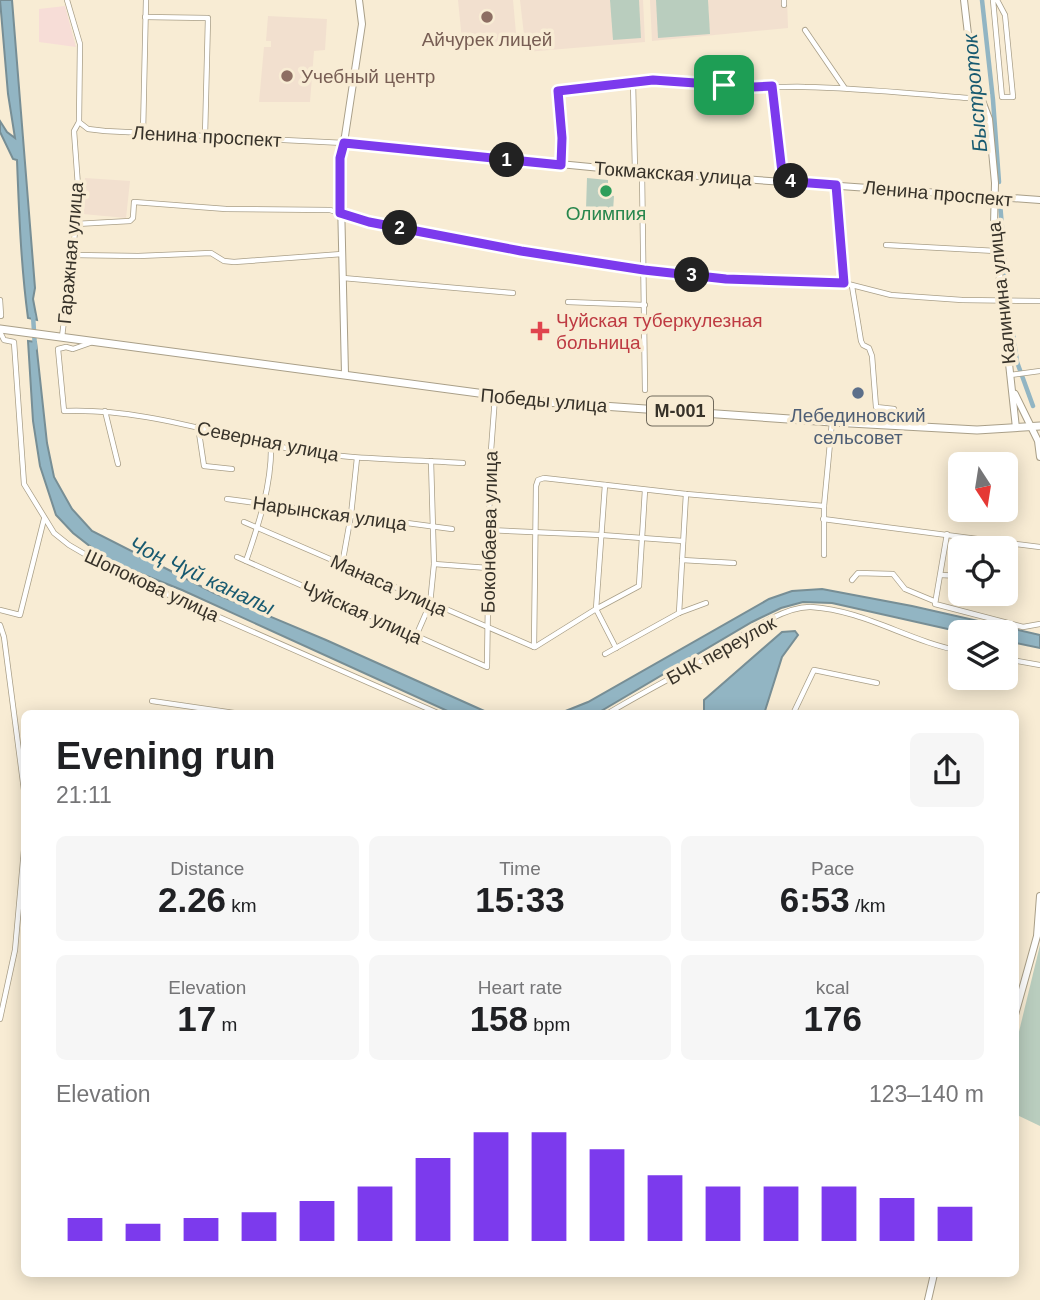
<!DOCTYPE html>
<html lang="en">
<head>
<meta charset="utf-8">
<style>
  body { margin:0; font-family:Helvetica,sans-serif; background:#f6f6f6; color:#202124; height:100vh; display:flex; flex-direction:column; font-size:26px; white-space:nowrap }
  * { box-sizing:border-box; margin:0 }
  p { font-size:23px; color:#757577 }
  .icon { flex:none; width:38px; height:38px; fill:none; stroke:currentColor; stroke-width:2; stroke-linecap:round; stroke-linejoin:round }
  .map { position:relative; flex:1; overflow:hidden }
  .panel { position:absolute; left:21px; top:710px; width:998px; height:567px; display:flex; flex-direction:column; background:#fff; border-radius:10px; box-shadow:0 4px 18px #0003 }
  .panel>* { flex:none }
  .needle { width:46px; rotate:168deg }
  .fabs { position:absolute; left:948px; top:452px; display:grid; gap:14px }
  .fabs a { display:grid; place-items:center; width:70px; height:70px; border-radius:10px; background:#fff; box-shadow:0 4px 18px #0003; font-size:35px }
  .pin { position:absolute; display:grid; place-items:center; width:60px; height:60px; color:#fff; margin:-30px; border-radius:14px; box-shadow:0 4px 10px #0006 }
  .km { position:absolute; width:35px; height:35px; margin:-18px; border-radius:50%; background:#222; color:#fff; font-size:19px; line-height:35px; text-align:center }
  .round { display:grid; place-items:center; flex:none; width:74px; height:74px; border-radius:10px; background:#f6f6f6 }
  .summary { display:flex; align-items:center; justify-content:space-between; height:119px; padding:0 35px }
  h1 { font-size:38px; font-weight:700; line-height:52px }
  .figures { display:grid; grid-template-columns:repeat(3,1fr); gap:10px; height:119px; padding:7px 35px }
  .figures div { display:grid; align-content:center; border-radius:10px; background:#f6f6f6; text-align:center }
  .figures b { font-size:35px; font-weight:700 }
  .figures small { font-size:19px; font-weight:400 }
  .figures p { font-size:19px }
  .chart { height:196px; padding:14px 35px }
  .chart p { display:flex; justify-content:space-between }
  .chart svg { width:100%; height:126px; margin-top:7px; stroke:#7c3aed; stroke-width:6 }
  .map>svg:first-child { display:block }
  .commercial { fill:#f7ddd7 }
  .education { fill:#f2e0cf }
  .green { fill:#b9cdbe }
  .water { fill:#92b5c3; stroke:#778e95; stroke-width:2 }
  .lines { fill:none; stroke-linecap:round; stroke-linejoin:round }
  .canal { stroke:#92b5c3; stroke-width:4.5 }
  .minor-casing { stroke:#a99f88; stroke-width:6 }
  .secondary-casing { stroke:#a99f88; stroke-width:8 }
  .primary-casing { stroke:#a99f88; stroke-width:9 }
  .minor { stroke:#fff; stroke-width:4.5 }
  .secondary { stroke:#fff; stroke-width:6 }
  .primary { stroke:#fff; stroke-width:7 }
  .route-casing { stroke:#fff; stroke-width:14 }
  .route { stroke:#7c3aed; stroke-width:9 }
  .education-dot { fill:#8d6e63; stroke:#f8ecd4; stroke-width:2.5 }
  .leisure-dot { fill:#2e9e5b; stroke:#f8ecd4; stroke-width:2.5 }
  .health-dot { fill:#e0444e; stroke:#f8ecd4; stroke-width:2.5 }
  .service-dot { fill:#5c6f8a; stroke:#f8ecd4; stroke-width:2.5 }
  .labels { text-anchor:middle; stroke-width:7; stroke-linejoin:round; paint-order:stroke }
  .shield { fill:#f8ecd4; stroke:#716a5c; stroke-width:2 }
  .shield-label { font-size:18px; font-weight:bold; fill:#373229 }
  .education-label { font-size:19px; fill:#785e54; stroke:#f8ecd4 }
  .street-label { font-size:19px; fill:#373229; stroke:#f8ecd4 }
  .leisure-label { font-size:19px; fill:#27864d; stroke:#f8ecd4 }
  .health-label { font-size:19px; fill:#be3a42; stroke:#f8ecd4; text-anchor:start }
  .service-label { font-size:19px; fill:#4e5e75; stroke:#f8ecd4 }
  .water-label { font-size:21px; font-style:italic; fill:#185a70; stroke:#f8ecd4 }
</style>
</head>
<body>
<div class="map">
<svg width="1040" height="1300" viewBox="0 0 1040 1300">
  <rect width="100%" height="100%" fill="#f8ecd4"/>
  <path class="commercial" d="M 65,6 L 76,47 L 39,42 L 39,9 Z"/>
  <g class="education">
    <path d="M 458,0 L 513,0 L 517,45 L 463,50 Z"/>
    <path d="M 520,0 L 643,0 L 645,42 L 526,52 Z"/>
    <path d="M 650,0 L 787,0 L 788,28 L 652,41 Z"/>
    <path d="M 268,16 L 327,19 L 325,50 L 314,51 L 310,102 L 259,102 L 264,47 L 271,47 L 271,41 L 266,41 Z"/>
    <path d="M 85,178 L 130,181 L 126,218 L 83,214 Z"/>
  </g>
  <g class="green">
    <path d="M 610,0 L 639,0 L 641,38 L 613,40 Z"/>
    <path d="M 656,0 L 708,0 L 710,34 L 658,38 Z"/>
    <path d="M 587,178 L 608,180 L 608,195 L 614,196 L 613,211 L 586,209 Z"/>
    <path d="M 1040,945 L 1040,1126 L 1015,1114 L 1015,1048 Z"/>
  </g>
  <g class="water">
    <path d="M 0,0 L 12,0 L 35,288 L 33,299 L 37,320 L 28,318 C 21,266 19,213 17,160 L 13,159 L 0,132 L 0,121 L 7,132 L 15,138 L 8,94 Z"/>
    <path d="M 28,341 L 36,342 L 47,443 L 54,477 L 72,509 L 92,531 L 214,593 L 326,640 L 491,714 L 454,714 L 182,590 L 109,561 L 73,533 L 56,515 L 40,466 L 33,421 Z"/>
    <path d="M 822,589 L 912,606 L 1040,635 L 1040,648 L 1006,641 L 1006,632 L 961,632 L 832,603 L 803,602 L 781,608 L 752,622 L 596,714 L 558,714 L 588,702 L 769,599 L 792,591 Z"/>
    <path d="M 795,631 L 798,635 L 782,657 L 764,714 L 704,714 L 704,700 L 782,632 Z"/>
  </g>
  <g class="lines">
    <g class="canal">
      <path d="M 982,0 L 993,100 L 999,182"/>
      <path d="M 1000,202 L 1007,292"/>
      <path d="M 1009,306 L 1017,362 L 1033,406"/>
      <path d="M 33,315 L 35,348"/>
    </g>
    <g class="minor-casing">
      <g id="minor">
        <path d="M 67,0 L 80,44 L 79,122"/>
        <path d="M 784,0 L 784,5"/>
        <path d="M 993,0 L 1002,97 L 1013,97 L 1005,15 L 997,0"/>
        <path d="M 145,17 L 208,18 L 205,136"/>
        <path d="M 805,30 L 844,87"/>
        <path d="M 633,82 L 635,171"/>
        <path d="M 772,86 L 783,181"/>
        <path d="M 143,133 L 146,0"/>
        <path d="M 561,165 L 562,138 L 558,91 L 653,80 L 724,84 C 737,90 787,86 805,87 C 860,88 914,94 968,98 L 980,94"/>
        <path d="M 642,172 L 645,390"/>
        <path d="M 836,186 L 844,283"/>
        <path d="M 76,224 L 130,221 L 133,218 L 134,202 L 226,209 L 330,210 L 369,222 L 521,251 L 644,270 L 726,279 L 844,283 L 891,295 L 962,300 L 1040,301"/>
        <path d="M 886,245 L 996,251"/>
        <path d="M 73,255 L 138,256 L 211,253 L 224,261 L 234,262 L 342,254"/>
        <path d="M 343,278 L 513,293"/>
        <path d="M 852,286 L 861,341 L 863,345 L 869,348 L 872,356 L 876,407 L 894,409"/>
        <path d="M 0,300 L 1,316"/>
        <path d="M 568,302 L 645,305"/>
        <path d="M 0,332 L 4,340 L 14,342 L 24,484 L 54,533 L 69,545 L 112,570 L 440,714"/>
        <path d="M 62,337 L 76,224 L 78,186 L 74,131 L 79,122 L 88,129 L 105,131 L 344,143"/>
        <path d="M 90,343 L 73,349 L 66,347 L 58,349 L 64,411 C 141,408 212,433 286,448 C 344,460 404,459 463,463"/>
        <path d="M 1010,375 L 1040,371"/>
        <path d="M 105,411 L 118,464"/>
        <path d="M 198,426 L 204,466 L 232,469"/>
        <path d="M 605,485 L 596,609 L 639,586 L 645,490"/>
        <path d="M 227,499 L 452,529"/>
        <path d="M 823,519 L 1040,547"/>
        <path d="M 244,522 L 534,647"/>
        <path d="M 488,530 L 601,535 L 683,541"/>
        <path d="M 947,534 L 935,604 L 1023,627 L 1040,624"/>
        <path d="M 824,555 L 824,506 L 832,422"/>
        <path d="M 237,557 L 487,667 L 490,464 L 495,397"/>
        <path d="M 682,560 L 734,563"/>
        <path d="M 246,561 C 259,524 272,483 271,444"/>
        <path d="M 434,564 L 488,568"/>
        <path d="M 342,565 L 351,515 L 357,458"/>
        <path d="M 941,575 L 961,576"/>
        <path d="M 852,580 L 858,573 L 893,574 L 905,589 L 934,601"/>
        <path d="M 0,610 L 20,615 L 44,519"/>
        <path d="M 679,613 L 686,494"/>
        <path d="M 0,625 L 4,637 L 24,790"/>
        <path d="M 416,636 L 430,604 L 434,564 L 431,461"/>
        <path d="M 534,647 L 536,486 L 538,480 L 544,478 L 686,494 L 824,506"/>
        <path d="M 535,647 L 596,609 L 616,648"/>
        <path d="M 605,654 L 679,613 L 706,603"/>
        <path d="M 1006,659 L 1040,665"/>
        <path d="M 152,701 L 241,714"/>
        <path d="M 607,714 C 643,692 680,674 715,653 C 740,638 781,606 811,607 C 864,610 910,642 961,651"/>
        <path d="M 793,714 L 814,670 L 877,683"/>
        <path d="M 0,1019 L 15,950 L 24,850"/>
      </g>
    </g>
    <g class="secondary-casing">
      <g id="secondary">
        <path d="M 964,0 L 973,77 L 989,119 L 995,183 L 994,225 L 1016,428"/>
        <path d="M 344,143 L 642,172 L 1040,200"/>
        <path d="M 345,374 L 340,158 L 345,136 L 362,24 L 359,0"/>
        <path d="M 1015,394 L 1038,441 L 1040,457"/>
        <path d="M 1015,1015 L 1037,936 L 1040,896"/>
        <path d="M 928,1300 L 934,1274"/>
      </g>
    </g>
    <g class="primary-casing">
      <path id="primary" d="M 0,329 L 545,402 L 832,422 L 977,430 L 1040,426"/>
    </g>
    <use href="#minor" class="minor"/>
    <use href="#secondary" class="secondary"/>
    <use href="#primary" class="primary"/>
  </g>
  <g class="lines">
    <g class="route-casing">
      <path id="route" d="M 653,80 L 724,85 L 731,88 L 772,86 L 783,181 L 836,185 L 844,283 L 726,279 L 644,270 L 521,251 L 369,222 L 340,213 L 340,158 L 344,143 L 561,165 L 562,138 L 558,91 Z"/>
    </g>
    <use href="#route" class="route"/>
  </g>
  <g class="education-dot">
    <circle cx="487" cy="17" r="7"/>
    <circle cx="287" cy="76" r="7"/>
  </g>
  <circle class="leisure-dot" cx="606" cy="191" r="7"/>
  <path class="health-dot" d="M536.5 320.5h7v7h7v7h-7v7h-7v-7h-7v-7h7z"/>
  <circle class="service-dot" cx="858" cy="393" r="7"/>
  <g class="labels">
    <rect class="shield" x="647" y="396.5" width="66" height="29" rx="5"/>
    <g class="shield-label">
      <text x="680" y="417">М-001</text>
    </g>
    <g class="education-label">
      <text x="487" y="46">Айчурек лицей</text>
      <text x="301" y="83" text-anchor="start">Учебный центр</text>
    </g>
    <g class="street-label">
      <text transform="translate(207 136) rotate(3)" y="7">Ленина проспект</text>
      <text transform="translate(673 173) rotate(4)" y="7">Токмакская улица</text>
      <text transform="translate(938 193) rotate(5)" y="7">Ленина проспект</text>
      <text transform="translate(70 253) rotate(-85)" y="7">Гаражная улица</text>
      <text transform="translate(1001 293) rotate(-96)" y="7">Калинина улица</text>
      <text transform="translate(544 400) rotate(5)" y="7">Победы улица</text>
      <text transform="translate(268 441) rotate(11)" y="7">Северная улица</text>
      <text transform="translate(330 513) rotate(8)" y="7">Нарынская улица</text>
      <text transform="translate(489 532) rotate(-89)" y="7">Боконбаева улица</text>
      <text transform="translate(152 585) rotate(25)" y="7">Шопокова улица</text>
      <text transform="translate(389 585) rotate(24)" y="7">Манаса улица</text>
      <text transform="translate(362 612) rotate(24)" y="7">Чуйская улица</text>
      <text transform="translate(721 650) rotate(-29)" y="7">БЧК переулок</text>
    </g>
    <g class="leisure-label">
      <text x="606" y="220">Олимпия</text>
    </g>
    <g class="health-label">
      <text x="556" y="327">Чуйская туберкулезная<tspan x="556" dy="22">больница</tspan></text>
    </g>
    <g class="service-label">
      <text x="858" y="422">Лебединовский<tspan x="858" dy="22">сельсовет</tspan></text>
    </g>
    <g class="water-label">
      <text transform="translate(975 93) rotate(-95)" y="7">Быстроток</text>
      <text transform="translate(202 576) rotate(25)" y="7">Чоң Чүй каналы</text>
    </g>
  </g>
</svg>
<div class="fabs">
<a><svg class="needle" viewBox="-14 -14 28 28"><path d="M0-13l5 13h-10z" fill="#e53935"/><path d="M0 13l5-13h-10z" fill="#757577"/></svg></a>
<a><svg class="icon" aria-label="locate" viewBox="0 0 24 24"><circle cx="12" cy="12" r="6"/><path d="M12 2v4M12 18v4M2 12h4M18 12h4"/></svg></a>
<a><svg class="icon" aria-label="layers" viewBox="0 0 24 24"><path d="M12 4l9 5-9 5-9-5zM3 14l9 5 9-5"/></svg></a>
</div>
<div class="pin" style="left:724px;top:85px;background:#1e9e55"><svg class="icon" aria-label="arrive" viewBox="0 0 24 24"><path d="M6 21V4h12l-3 4 3 4H6"/></svg></div>
<b class="km" style="left:507px;top:160px">1</b>
<b class="km" style="left:400px;top:228px">2</b>
<b class="km" style="left:692px;top:275px">3</b>
<b class="km" style="left:791px;top:181px">4</b>
<section class="panel">
<div class="summary"><div><h1>Evening run</h1><p>21:11</p></div><a class="round"><svg class="icon" aria-label="share" viewBox="0 0 24 24"><path d="M12 15V3M7 8l5-5 5 5M5 13v7h14v-7"/></svg></a></div>
<div class="figures">
<div><p>Distance</p><b>2.26<small> km</small></b></div>
<div><p>Time</p><b>15:33</b></div>
<div><p>Pace</p><b>6:53<small> /km</small></b></div>
</div>
<div class="figures">
<div><p>Elevation</p><b>17<small> m</small></b></div>
<div><p>Heart rate</p><b>158<small> bpm</small></b></div>
<div><p>kcal</p><b>176</b></div>
</div>
<div class="chart"><p><span>Elevation</span>123–140 m</p>
<svg viewBox="0 0 160 44" preserveAspectRatio="none"><path d="M5 44V36M15 44V38M25 44V36M35 44V34M45 44V30M55 44V25M65 44V15M75 44V6M85 44V6M95 44V12M105 44V21M115 44V25M125 44V25M135 44V25M145 44V29M155 44V32"/></svg>
</div>
</section>
</div>
</body>
</html>
